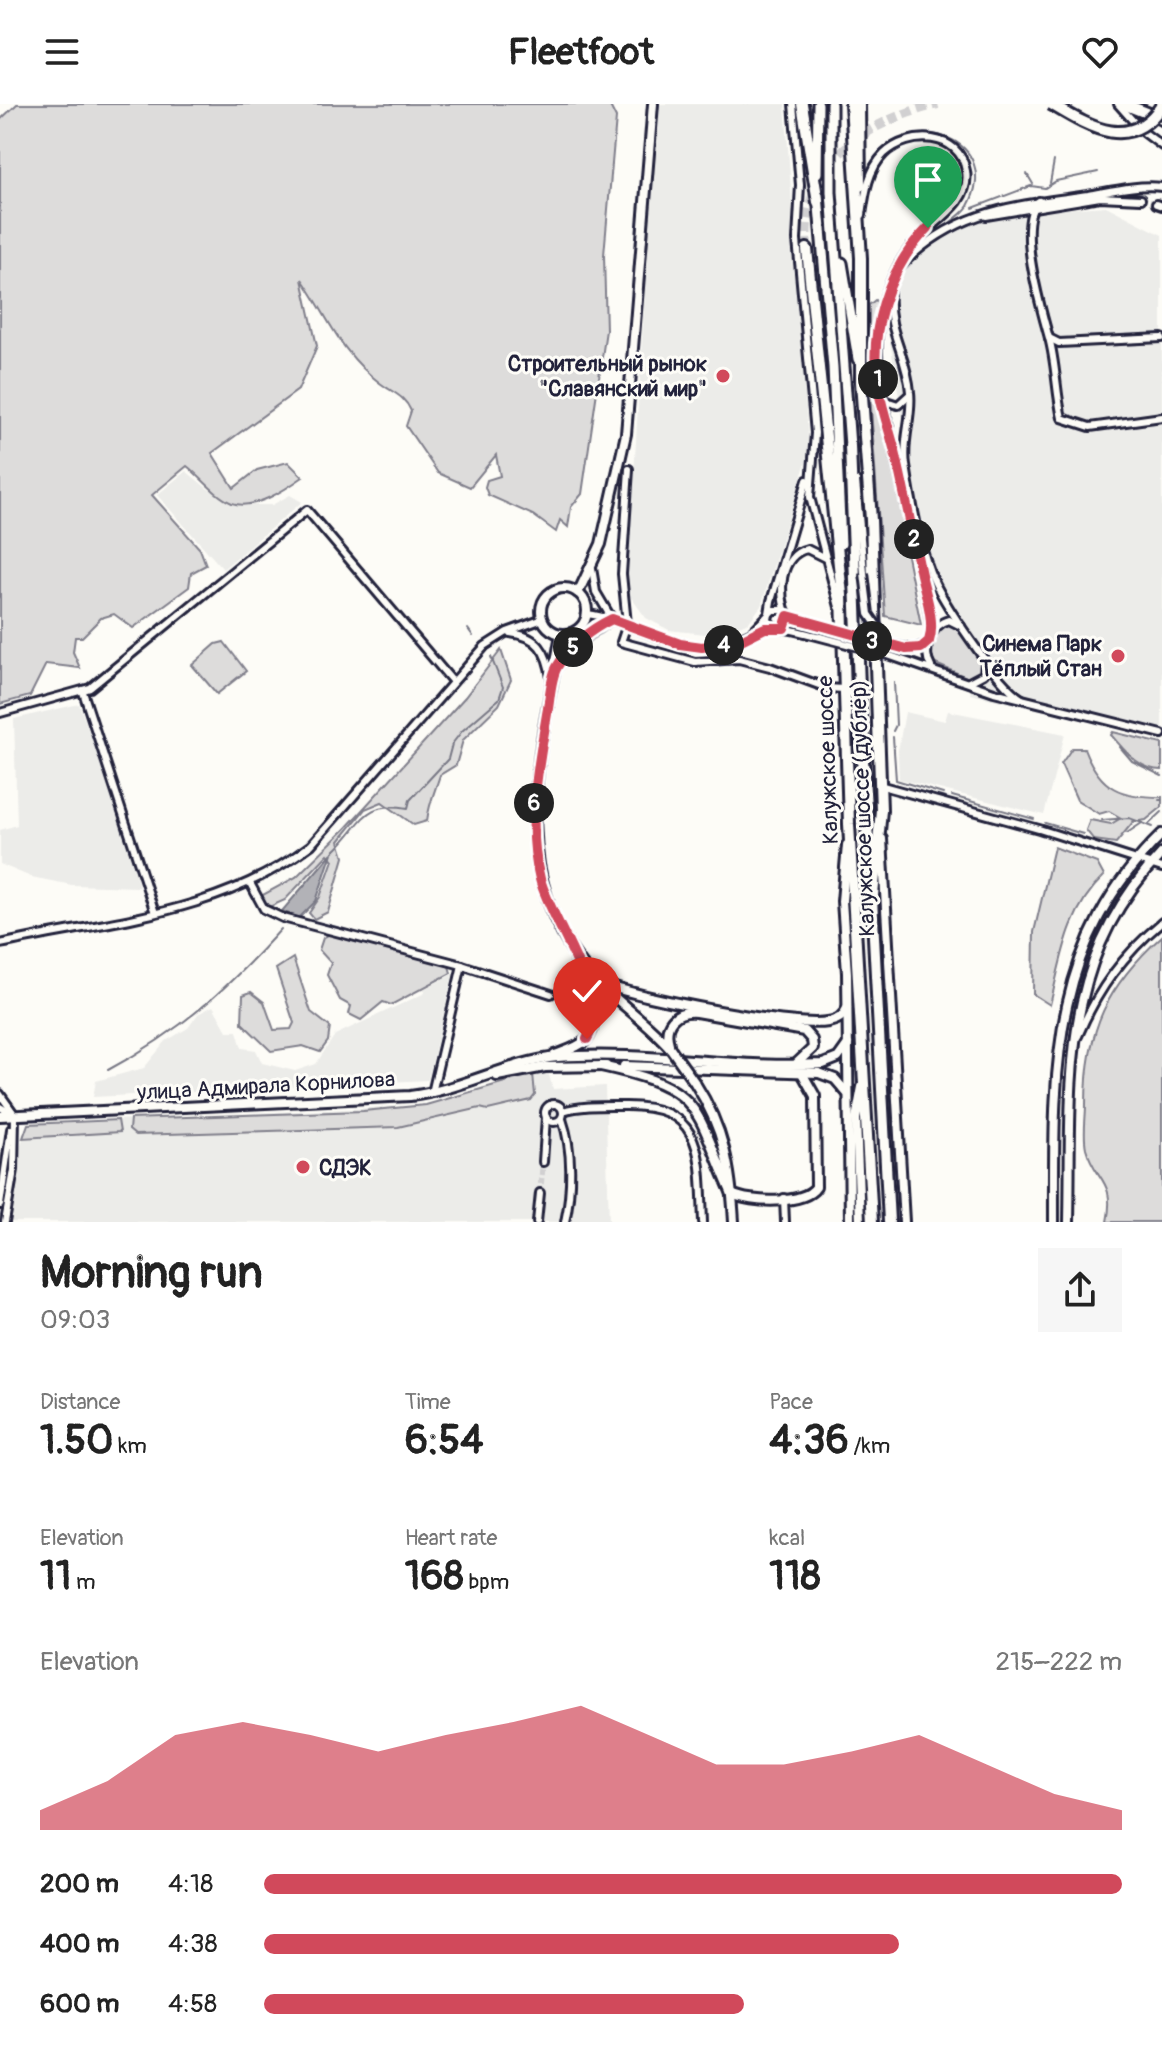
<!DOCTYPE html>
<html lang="en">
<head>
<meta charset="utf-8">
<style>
  body { margin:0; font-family:Pangolin,sans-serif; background:#f6f6f6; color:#222; height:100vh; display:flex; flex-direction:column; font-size:30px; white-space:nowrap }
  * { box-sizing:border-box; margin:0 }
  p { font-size:26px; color:#767676 }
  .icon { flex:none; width:44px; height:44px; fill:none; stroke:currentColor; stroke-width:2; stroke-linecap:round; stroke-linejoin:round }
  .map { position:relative; height:1118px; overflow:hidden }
  .sheet { display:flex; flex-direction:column; background:#fff; flex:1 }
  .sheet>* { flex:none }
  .pin { position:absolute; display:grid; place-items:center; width:68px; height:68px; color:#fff; margin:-82px -34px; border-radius:50% 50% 50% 0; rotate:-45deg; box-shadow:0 0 8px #0007 }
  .pin .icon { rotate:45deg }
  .km { position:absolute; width:40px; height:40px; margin:-20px; border-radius:50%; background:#222; color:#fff; font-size:22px; line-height:40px; text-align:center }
  .round { display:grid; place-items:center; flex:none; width:84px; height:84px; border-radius:0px; background:#f6f6f6 }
  .overview { display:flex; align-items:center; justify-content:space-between; height:136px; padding:0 40px }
  h1 { font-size:44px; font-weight:700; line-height:60px }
  .figures { display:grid; grid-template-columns:repeat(3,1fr); gap:12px; height:136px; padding:8px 40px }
  .figures div { display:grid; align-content:center }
  .figures b { font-size:40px; font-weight:700 }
  .figures small { font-size:22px; font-weight:400 }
  .figures p { font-size:22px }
  .chart { height:224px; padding:16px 40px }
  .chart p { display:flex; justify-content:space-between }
  .chart svg { width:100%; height:144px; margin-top:8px; fill:#d1495b; opacity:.7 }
  ul { padding:0 40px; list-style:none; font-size:26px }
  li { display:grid; grid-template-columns:128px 96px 1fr; align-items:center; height:60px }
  li i { height:20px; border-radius:10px; background:#d1495b }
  header { display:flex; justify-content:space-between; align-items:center; height:104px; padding:0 40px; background:#fff; font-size:36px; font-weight:700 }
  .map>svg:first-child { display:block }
  .built { fill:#ecece9 }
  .green { fill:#dddcdb; stroke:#807f8b; stroke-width:2 }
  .water { fill:#b2b2b7; stroke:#787885; stroke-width:2 }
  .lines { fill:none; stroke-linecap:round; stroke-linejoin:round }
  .stream { stroke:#787885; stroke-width:2 }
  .street-tunnel { stroke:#d1d0d1; stroke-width:6; stroke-dasharray:6 3; stroke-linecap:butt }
  .highway-tunnel { stroke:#d1d0d1; stroke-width:10; stroke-dasharray:10 5; stroke-linecap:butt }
  .street-casing { stroke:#22223b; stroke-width:12 }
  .secondary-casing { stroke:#22223b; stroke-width:14 }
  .primary-casing { stroke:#22223b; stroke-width:15 }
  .highway-casing { stroke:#22223b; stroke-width:16 }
  .street { stroke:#fdfcf7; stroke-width:6 }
  .secondary { stroke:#fdfcf7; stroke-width:8 }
  .primary { stroke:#fdfcf7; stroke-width:9 }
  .highway { stroke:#fdfcf7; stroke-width:10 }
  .street-bridge-casing { stroke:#22223b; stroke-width:12; stroke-linecap:butt }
  .secondary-bridge-casing { stroke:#22223b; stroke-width:14; stroke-linecap:butt }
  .highway-bridge-casing { stroke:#22223b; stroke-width:16; stroke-linecap:butt }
  .street-bridge { stroke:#fdfcf7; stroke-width:6 }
  .secondary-bridge { stroke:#fdfcf7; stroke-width:8 }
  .highway-bridge { stroke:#fdfcf7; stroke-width:10 }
  .route-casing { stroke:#fff; stroke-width:16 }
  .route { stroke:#d1495b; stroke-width:10 }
  .poi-dot { fill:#d1495b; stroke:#fdfcf7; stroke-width:3 }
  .labels { text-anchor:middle; stroke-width:6; stroke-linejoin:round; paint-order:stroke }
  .poi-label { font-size:22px; font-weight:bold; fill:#22223b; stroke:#fdfcf7; text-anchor:end }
  .street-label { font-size:22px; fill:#22223b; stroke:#fdfcf7 }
</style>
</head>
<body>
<header><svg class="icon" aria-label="menu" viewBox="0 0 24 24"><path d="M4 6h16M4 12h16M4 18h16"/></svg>Fleetfoot<svg class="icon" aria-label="heart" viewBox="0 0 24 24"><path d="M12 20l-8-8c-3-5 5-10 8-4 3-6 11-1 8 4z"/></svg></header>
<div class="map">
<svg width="1162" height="1118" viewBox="0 0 1162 1118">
  <rect width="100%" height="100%" fill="#fdfcf7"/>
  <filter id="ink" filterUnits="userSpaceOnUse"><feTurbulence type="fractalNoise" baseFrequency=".0125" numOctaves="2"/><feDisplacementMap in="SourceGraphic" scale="16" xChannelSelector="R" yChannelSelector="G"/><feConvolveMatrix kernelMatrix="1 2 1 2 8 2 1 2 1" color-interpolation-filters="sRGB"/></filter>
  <g filter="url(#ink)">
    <g class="built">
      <path d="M 656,0 L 785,0 L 809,348 L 761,502 L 749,518 L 728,526 L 705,530 L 669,526 L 646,514 L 627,488 Z"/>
      <path d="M 1106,102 L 1162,131 L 1162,634 L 970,590 L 979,560 L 923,466 L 903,360 L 907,342 L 885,207 L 899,175 L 915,152 L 941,132 L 981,116 L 1020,108 Z"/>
      <path d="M 186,367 L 208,385 L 244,401 L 272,401 L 290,391 L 302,398 L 223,465 L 157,391 Z"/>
      <path d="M 79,600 L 111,687 L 139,783 L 72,781 L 31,773 L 0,760 L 0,726 L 17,721 L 14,615 Z"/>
      <path d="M 948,607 L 1065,630 L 1044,711 L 899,675 L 898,647 L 905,608 L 945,617 Z"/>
      <path d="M 453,870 L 428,976 L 93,993 L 96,977 L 144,964 L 166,937 L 188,924 L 198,910 L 213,902 L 227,927 L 237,927 L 242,944 L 256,946 L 262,959 L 295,967 L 316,960 L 335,931 L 425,889 L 424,885 Z"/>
      <path d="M 548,968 L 553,985 L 605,982 L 609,1118 L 10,1118 L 20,1043 L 28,1020 L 412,1002 L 445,997 Z"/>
    </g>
    <g class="green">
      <path d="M 17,0 L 609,0 L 616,14 L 604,151 L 606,226 L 582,390 L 571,403 L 568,423 L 560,416 L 556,428 L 533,411 L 488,391 L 485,383 L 487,376 L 500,372 L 496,351 L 470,383 L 438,369 L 406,322 L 411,307 C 404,291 393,289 380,279 C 340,249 329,214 302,175 L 317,242 L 298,286 L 212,349 L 234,384 L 257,366 L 288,358 L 303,373 C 286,385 254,407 232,399 C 215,392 201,373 187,362 L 152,391 L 200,445 L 206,461 L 191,469 L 189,483 L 133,524 L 114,510 L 101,514 L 82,533 L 75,533 L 73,548 L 80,564 L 46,560 L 30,592 L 0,600 L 0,16 Z"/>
      <path d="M 875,196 L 879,200 C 865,282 894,364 911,445 L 907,452 L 921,521 L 885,512 L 869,274 L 869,201 Z"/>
      <path d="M 946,518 L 958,520 L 983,560 L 982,569 L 971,575 L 931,558 C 929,544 933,526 946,518 Z"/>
      <path d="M 224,538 L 246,567 L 217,590 L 192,561 L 216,540 Z"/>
      <path d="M 501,546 L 511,576 L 499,601 L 463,636 L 456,661 L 440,671 C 435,687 429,699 427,717 L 414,721 L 382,698 L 365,705 L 339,737 L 344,753 L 328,808 L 314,815 L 309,809 L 320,793 L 333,756 L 328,750 L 285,796 L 267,804 L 259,793 L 296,773 L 345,725 L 465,593 Z"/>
      <path d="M 1113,628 L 1162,640 L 1162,666 C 1138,666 1124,645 1111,631 Z"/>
      <path d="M 1072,644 L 1084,644 C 1100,686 1121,693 1162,693 L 1162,703 L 1146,716 L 1133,718 L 1116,739 L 1094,736 L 1086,726 L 1090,716 L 1111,720 L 1121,714 L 1109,707 L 1099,710 L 1077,696 L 1061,660 Z"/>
      <path d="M 1054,743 L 1097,759 L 1104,772 C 1067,807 1062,853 1050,901 L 1033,890 L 1034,828 Z"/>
      <path d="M 330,830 L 449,862 L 451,869 L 391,901 L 383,898 L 361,916 L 349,910 L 351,902 L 340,896 L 327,871 L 331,859 L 319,846 L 323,834 Z"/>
      <path d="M 1162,832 L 1162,1118 L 1107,1118 C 1116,1075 1095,1077 1086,1044 C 1083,1030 1086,1014 1086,1000 C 1086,925 1107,882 1162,832 Z"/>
      <path d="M 293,854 L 311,908 L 330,923 L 328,937 L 320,948 L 303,942 L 271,947 L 242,919 L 243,891 L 251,888 L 264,898 L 274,926 L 291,925 L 294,919 L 276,865 Z"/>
      <path d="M 533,970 L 535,991 L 531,996 L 488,1006 L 480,1004 L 398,1023 L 135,1031 L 129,1026 L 130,1015 L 363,1007 L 426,1001 Z"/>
      <path d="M 118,1016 L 120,1028 L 23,1034 L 28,1020 Z"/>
    </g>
    <path class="water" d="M 332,749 L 316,797 L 299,814 L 282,807 Z"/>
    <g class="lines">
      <g class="stream">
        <path d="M 870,60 C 915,0 1003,38 968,102 C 960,115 928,132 914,145"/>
        <path d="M 1027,70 L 1033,80"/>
        <path d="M 1050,79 L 1054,57"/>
        <path d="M 973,104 L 1031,82 L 1045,84 L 1056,77 L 1098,68"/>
        <path d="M 468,525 L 473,532"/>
        <path d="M 893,627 L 896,621 L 894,578"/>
        <path d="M 893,633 L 896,676 L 943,690"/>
        <path d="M 1120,643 L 1132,657 L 1162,672"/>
        <path d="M 952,692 L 1034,715"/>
        <path d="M 1159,696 L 1162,696"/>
        <path d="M 1102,716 L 1129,714 L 1153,723"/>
        <path d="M 1045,719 L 1083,730"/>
        <path d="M 1148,721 L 1162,708"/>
        <path d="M 1127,729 L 1142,719"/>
        <path d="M 333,748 C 364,720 361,696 408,704 L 410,696 L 448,655 L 452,640 L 462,627 L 499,595 L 503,583 L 491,553"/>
        <path d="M 108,966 C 181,927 226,886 281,825"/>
      </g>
      <g class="street-tunnel">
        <path d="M 1141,95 L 1156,100"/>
        <path d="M 540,1089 L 543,1058"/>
      </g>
      <path class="highway-tunnel" d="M 807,145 C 800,59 864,18 938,0"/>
      <g class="street-casing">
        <g id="street">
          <path d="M 793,0 L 800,81 L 797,136 L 815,329 L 810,393 L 839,503"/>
          <path d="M 1118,0 L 1142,27 L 1162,42"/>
          <path d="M 1039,97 C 1014,116 1042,208 1049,234 C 1056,259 1056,288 1062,314 L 1090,323 L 1162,313"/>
          <path d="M 1156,100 L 1162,102"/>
          <path d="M 862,111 C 865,90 868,66 884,50 C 909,26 960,28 966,67 C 972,103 927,120 908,146 C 894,165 882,195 879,219 C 874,268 885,302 895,349 C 904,387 911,425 919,462 C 923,485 932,510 931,534"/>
          <path d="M 986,112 L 1100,93 L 1141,95"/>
          <path d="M 901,162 C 956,105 1014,102 1088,91 C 1111,87 1138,80 1162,83"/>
          <path d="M 890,189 C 887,229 907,250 910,288 C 913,312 902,336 906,361 C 911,394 918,436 930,468 C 941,496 997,580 1022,595"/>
          <path d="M 1049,234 L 1059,239 L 1162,234"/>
          <path d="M 883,296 L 898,301 L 909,291"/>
          <path d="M 629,365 L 622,470 L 627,520 L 621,538 L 695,558 L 739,555 L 770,563 L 827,584 L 844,585"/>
          <path d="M 856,377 L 864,469"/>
          <path d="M 592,464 L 596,488 L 612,515"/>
          <path d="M 587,510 C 627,515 660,540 700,543 C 731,545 741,529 764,524 C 779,521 799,528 813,531"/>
          <path d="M 813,522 L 788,512 C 777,491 780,451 807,445 L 825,454"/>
          <path d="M 774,524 L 768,516 L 771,497 L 807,376"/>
          <path d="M 510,529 C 538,532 547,547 551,574"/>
          <path d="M 750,530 L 773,506 L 784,506"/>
          <path d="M 884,540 L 914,545 L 926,540"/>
          <path d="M 885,550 L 994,588 L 1162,630"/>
          <path d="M 931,563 C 922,547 930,521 949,516 L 961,522"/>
          <path d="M 556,565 L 576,540 L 612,515"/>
          <path d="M 969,578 L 984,570 L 985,559"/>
          <path d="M 83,588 L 155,809"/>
          <path d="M 0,609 L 90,584 L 307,406 L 453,578"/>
          <path d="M 879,681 L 1039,725 L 1162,764"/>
          <path d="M 251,781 L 264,805 L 283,814 L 462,861 L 551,890"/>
          <path d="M 0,840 C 110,816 219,811 311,741 L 485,542 L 507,528 L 543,515"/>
          <path d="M 1078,932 C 1098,885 1123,851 1162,818"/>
          <path d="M 432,989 L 462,861"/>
          <path d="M 0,990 L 15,1011 L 14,1066 L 5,1118"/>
          <circle cx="554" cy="1009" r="9"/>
          <path d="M 0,1003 L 12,1010"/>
          <path d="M 563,1007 C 581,1001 606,1002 624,1002 C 706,1001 700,1053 703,1118"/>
          <path d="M 562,1015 C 573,1046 572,1086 565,1118"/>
          <path d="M 543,1058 L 546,1013"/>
          <path d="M 784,1094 L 785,1118"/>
          <path d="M 0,1101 L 11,1025"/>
          <path d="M 537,1118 L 540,1089"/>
        </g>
      </g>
      <g class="secondary-casing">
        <g id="secondary">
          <circle cx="564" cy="507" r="23"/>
          <path d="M 578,489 L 601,440 L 626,330 L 653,0"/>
          <path d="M 561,530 C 542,642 505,761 582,860 C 607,892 644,914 671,945"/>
          <path d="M 882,735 L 904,1118"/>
          <path d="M 847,741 L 842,797 L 847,869 L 850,1118"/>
          <path d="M 607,881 C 640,894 795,924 828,918 C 838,916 843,913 847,904"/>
          <path d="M 669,940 C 663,920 675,906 696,908 L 804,927 L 812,936 L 813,944 L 797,959"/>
          <path d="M 555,951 C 565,947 577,944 585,937 C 605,918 583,876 576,856"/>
          <path d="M 601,962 C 705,985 692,1001 732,1090 C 750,1099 804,1101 816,1083 L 815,992 L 802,969"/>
          <path d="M 624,962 L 819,969 L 835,975 L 847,989"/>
          <path d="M 497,972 L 545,963 L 606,962"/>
          <path d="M 695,979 C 724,1024 731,1065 734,1118"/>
          <path d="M 0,1012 L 410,992 C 462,986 507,958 558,953 C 646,946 735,965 823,960 L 838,954 L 848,940"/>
          <path d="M 860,1118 L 856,1015 L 862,983"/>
          <path d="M 1054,1118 C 1054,971 1048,840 1162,730"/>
          <path d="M 1069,1118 C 1072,979 1057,858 1162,749"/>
        </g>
      </g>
      <g class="primary-casing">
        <g id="primary">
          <path d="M 831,0 L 831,88 L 850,342"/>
          <path d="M 817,69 L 818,0"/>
          <path d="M 818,91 L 833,263 L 841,440"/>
          <path d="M 842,159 L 858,255"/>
        </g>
      </g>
      <g class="highway-casing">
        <g id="highway">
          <path d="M 802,0 L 818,98"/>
          <path d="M 851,0 L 861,154 L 861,278 L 871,416 L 881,706 L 872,802"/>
          <path d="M 859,0 L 860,82"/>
          <path d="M 1124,0 L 1162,15"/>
          <path d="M 807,145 L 842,491 L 849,720 L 872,1118"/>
          <path d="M 850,342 L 860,609 L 870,767"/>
          <path d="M 872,795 L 889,1118"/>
        </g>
      </g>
      <use href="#street" class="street"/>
      <use href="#secondary" class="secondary"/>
      <use href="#primary" class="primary"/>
      <use href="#highway" class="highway"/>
      <g class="street-bridge-casing">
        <g id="street-bridge">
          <path d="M 864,469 L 869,510 L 885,533"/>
          <path d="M 813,522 L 884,540"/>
          <path d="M 813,531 L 885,550"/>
        </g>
      </g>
      <g class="secondary-bridge-casing">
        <path id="secondary-bridge" d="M 671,945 L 695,979"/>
      </g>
      <g class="highway-bridge-casing">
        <path id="highway-bridge" d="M 1051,0 C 1088,22 1130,50 1162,1"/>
      </g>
      <use href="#street-bridge" class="street-bridge"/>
      <use href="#secondary-bridge" class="secondary-bridge"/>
      <use href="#highway-bridge" class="highway-bridge"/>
    </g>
  </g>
  <g class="lines" filter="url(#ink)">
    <g class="route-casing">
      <path id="route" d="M 587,935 C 611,896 550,816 540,775 C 526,720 538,665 547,610 C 550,596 550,575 557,563 C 569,542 591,525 612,515 L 680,540 L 702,543 L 739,537 L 765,524 L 784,524 L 788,512 L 906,545 L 921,544 L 929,537 C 936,517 924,486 920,466 C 912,428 905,390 896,352 C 891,330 883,309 879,287 C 867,230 887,165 928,124"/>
    </g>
    <use href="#route" class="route"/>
  </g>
  <g class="poi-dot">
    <circle cx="723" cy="272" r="8"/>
    <circle cx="1118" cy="552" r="8"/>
    <circle cx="303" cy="1063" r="8"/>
  </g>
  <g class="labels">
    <g class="poi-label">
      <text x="707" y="267">Строительный рынок<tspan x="707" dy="25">"Славянский мир"</tspan></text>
      <text x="1102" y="547">Синема Парк<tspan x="1102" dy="25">Тёплый Стан</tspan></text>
      <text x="319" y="1071" text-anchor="start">СДЭК</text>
    </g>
    <g class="street-label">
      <text transform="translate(827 656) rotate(-92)" y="8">Калужское шоссе</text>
      <text transform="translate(862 704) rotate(-92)" y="8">Калужское шоссе (дублёр)</text>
      <text transform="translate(266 981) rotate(-3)" y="8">улица Адмирала Корнилова</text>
    </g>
  </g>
</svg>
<div class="pin" style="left:928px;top:124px;background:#1e9e55"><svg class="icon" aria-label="arrive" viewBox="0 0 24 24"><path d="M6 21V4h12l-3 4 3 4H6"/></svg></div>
<div class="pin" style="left:587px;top:935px;background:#d93025"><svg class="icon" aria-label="check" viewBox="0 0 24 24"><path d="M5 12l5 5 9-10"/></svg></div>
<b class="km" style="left:878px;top:275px">1</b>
<b class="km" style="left:914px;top:435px">2</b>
<b class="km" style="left:872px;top:537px">3</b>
<b class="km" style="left:724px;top:541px">4</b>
<b class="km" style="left:573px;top:543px">5</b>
<b class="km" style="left:534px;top:699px">6</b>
</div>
<section class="sheet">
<div class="overview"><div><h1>Morning run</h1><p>09:03</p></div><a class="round"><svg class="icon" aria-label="share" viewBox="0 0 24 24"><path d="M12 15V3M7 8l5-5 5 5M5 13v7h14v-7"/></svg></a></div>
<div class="figures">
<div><p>Distance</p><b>1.50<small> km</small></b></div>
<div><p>Time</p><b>6:54</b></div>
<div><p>Pace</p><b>4:36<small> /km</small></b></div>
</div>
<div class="figures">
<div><p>Elevation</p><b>11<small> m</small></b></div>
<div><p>Heart rate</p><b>168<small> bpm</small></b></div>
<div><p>kcal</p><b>118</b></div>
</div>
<div class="chart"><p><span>Elevation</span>215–222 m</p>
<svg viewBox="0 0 160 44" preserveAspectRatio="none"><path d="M0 44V38L10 29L20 15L30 11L40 15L50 20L60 15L70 11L80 6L90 15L100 24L110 24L120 20L130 15L140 24L150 33L160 38V44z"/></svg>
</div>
<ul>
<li><b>200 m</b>4:18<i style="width:100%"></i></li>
<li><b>400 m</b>4:38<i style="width:74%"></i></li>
<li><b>600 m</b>4:58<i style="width:56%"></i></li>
</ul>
</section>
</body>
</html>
